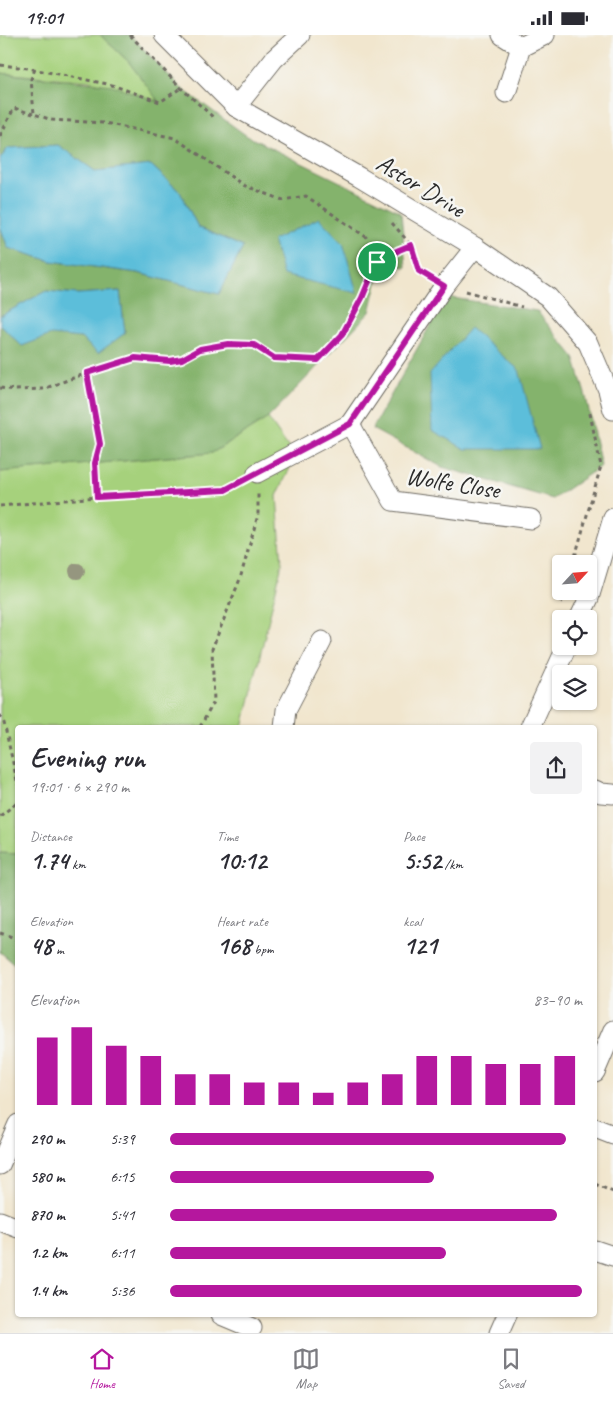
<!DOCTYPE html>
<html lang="en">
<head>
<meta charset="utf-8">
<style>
  body { margin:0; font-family:Caveat,sans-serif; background:#f2f2f3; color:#2b2b33; height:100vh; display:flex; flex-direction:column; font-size:19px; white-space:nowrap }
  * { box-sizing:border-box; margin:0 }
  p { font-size:16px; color:#7c7c81 }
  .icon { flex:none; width:28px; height:28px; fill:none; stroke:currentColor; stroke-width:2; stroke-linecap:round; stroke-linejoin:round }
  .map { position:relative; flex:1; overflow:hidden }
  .details { position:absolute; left:15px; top:690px; width:582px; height:592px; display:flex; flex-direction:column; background:#fff; border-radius:5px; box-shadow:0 1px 4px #0004 }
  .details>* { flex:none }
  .needle { width:32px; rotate:64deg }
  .buttons { position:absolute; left:552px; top:520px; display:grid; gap:10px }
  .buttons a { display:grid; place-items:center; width:45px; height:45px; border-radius:5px; background:#fff; box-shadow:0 1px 4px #0004; font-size:25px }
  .pin { position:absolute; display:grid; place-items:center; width:42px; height:42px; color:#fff; margin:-21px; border:2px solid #fff; border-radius:50%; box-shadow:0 1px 5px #0007 }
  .round { display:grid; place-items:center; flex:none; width:52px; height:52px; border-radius:5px; background:#f2f2f3 }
  .overview { display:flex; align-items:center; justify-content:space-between; height:85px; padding:0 15px }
  h1 { font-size:28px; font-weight:800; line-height:38px }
  .figures { display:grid; grid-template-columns:repeat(3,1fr); gap:8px; height:85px; padding:5px 15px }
  .figures div { display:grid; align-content:center }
  .figures b { font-size:25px; font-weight:800 }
  .figures small { font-size:14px; font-weight:400 }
  .figures p { font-size:14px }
  .chart { height:140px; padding:10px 15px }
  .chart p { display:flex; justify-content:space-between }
  .chart svg { width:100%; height:90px; margin-top:5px; stroke:#b5179e; stroke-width:6 }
  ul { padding:0 15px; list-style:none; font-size:16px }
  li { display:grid; grid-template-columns:80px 60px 1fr; align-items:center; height:38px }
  li i { height:12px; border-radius:6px; background:#b5179e }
  .status { display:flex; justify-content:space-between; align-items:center; height:35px; padding:0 25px; background:#fff; direction:ltr }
  .status svg { height:14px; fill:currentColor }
  .dock { display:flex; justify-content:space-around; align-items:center; height:70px; border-top:1px solid #e1e1e2; background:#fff; font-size:14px; color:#7c7c81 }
  .dock a { display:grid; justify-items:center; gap:2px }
  .dock .on { color:#b5179e }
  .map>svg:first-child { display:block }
  .green { fill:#a6d17c; stroke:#687e54 }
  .forest { fill:#84b36c; stroke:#586f4c }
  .water { fill:#5cbeda; stroke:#447482 }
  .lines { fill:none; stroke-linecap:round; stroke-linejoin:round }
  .street-casing { stroke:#706c64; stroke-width:21 }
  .path { stroke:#706c64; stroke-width:3; stroke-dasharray:4 4; stroke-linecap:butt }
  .street { stroke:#fff; stroke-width:19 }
  .tree { fill:#95967f }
  .route-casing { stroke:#fff; stroke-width:10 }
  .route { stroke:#b5179e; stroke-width:6 }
  .labels { text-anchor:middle; stroke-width:5; stroke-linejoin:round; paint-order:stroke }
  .street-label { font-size:25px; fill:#2b2b2b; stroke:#f6f6f2 }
</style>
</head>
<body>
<div class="status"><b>19:01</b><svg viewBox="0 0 49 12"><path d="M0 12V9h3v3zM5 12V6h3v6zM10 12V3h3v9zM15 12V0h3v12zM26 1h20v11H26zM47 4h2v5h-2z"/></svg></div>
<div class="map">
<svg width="613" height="1298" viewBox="0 0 613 1298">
  <rect width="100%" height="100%" fill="#f6f6f2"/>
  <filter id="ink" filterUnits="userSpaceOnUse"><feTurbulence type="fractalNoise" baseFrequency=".02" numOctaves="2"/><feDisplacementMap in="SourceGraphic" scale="10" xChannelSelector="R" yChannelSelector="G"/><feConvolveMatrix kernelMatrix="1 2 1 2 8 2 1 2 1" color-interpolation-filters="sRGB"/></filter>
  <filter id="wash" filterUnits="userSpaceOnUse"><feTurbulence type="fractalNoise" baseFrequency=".0096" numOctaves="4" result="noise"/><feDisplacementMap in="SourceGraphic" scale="20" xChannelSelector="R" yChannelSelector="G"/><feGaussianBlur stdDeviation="1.12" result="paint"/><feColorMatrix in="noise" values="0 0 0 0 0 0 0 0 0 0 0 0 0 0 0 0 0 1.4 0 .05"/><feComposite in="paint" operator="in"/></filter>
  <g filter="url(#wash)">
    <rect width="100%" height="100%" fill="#f1e6ce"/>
    <g class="green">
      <path d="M 0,0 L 100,0 L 128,26 L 160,67 L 90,46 L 0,38 Z"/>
      <path d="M 268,383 L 295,422 L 277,461 L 282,529 L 243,692 L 18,692 L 17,819 L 0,818 L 0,437 L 212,418 Z"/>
    </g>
    <g class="forest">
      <path d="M 100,0 L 130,0 L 181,53 L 247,101 L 401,177 L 406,232 L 397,231 L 378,244 L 370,277 L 268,383 L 212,418 L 0,437 L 0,290 L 22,311 L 51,299 L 81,303 L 125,298 L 120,256 L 78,259 L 46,256 L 0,281 L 0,191 L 8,213 L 51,226 L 138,238 L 219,259 L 243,212 L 198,192 L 180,157 L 151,130 L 95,136 L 58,110 L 8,113 L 0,124 L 0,38 L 112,50 L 159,67 L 128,26 Z"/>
      <path d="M 446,262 L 537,276 L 574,322 L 586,362 L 601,431 L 553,464 L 442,432 L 372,394 Z"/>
      <path d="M 0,818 L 17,819 L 17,931 L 0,917 Z"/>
    </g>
    <g class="water">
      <path d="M 58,110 L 95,136 L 151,130 L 180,157 L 198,192 L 243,212 L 219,259 L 138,238 L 51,226 L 8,213 L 0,191 L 0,124 L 8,113 Z"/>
      <path d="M 319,183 L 343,208 L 357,258 L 283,240 L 273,205 Z"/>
      <path d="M 46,256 L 78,259 L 120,256 L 125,298 L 98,318 L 81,303 L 51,300 L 22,311 L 0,290 L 0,281 Z"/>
      <path d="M 470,293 L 519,335 L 540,414 L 465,414 L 432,395 L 430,339 Z"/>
    </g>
  </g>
  <g filter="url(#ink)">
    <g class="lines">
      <g class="street-casing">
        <g id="street">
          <path d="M 164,0 L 236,72 L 359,142 L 475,212 L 548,262 L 588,308 L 608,355 L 613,375"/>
          <path d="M 502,0 L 521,12 L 545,0"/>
          <path d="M 506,58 L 521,12"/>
          <path d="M 236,72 L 274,24 L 300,0"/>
          <path d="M 350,389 L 393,466 L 531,484"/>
          <path d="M 257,438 L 350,389 L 444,251 L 475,212"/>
          <path d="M 579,584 L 589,563 L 613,483"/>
          <path d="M 284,692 L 286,675 L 322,606"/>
          <path d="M 530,692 L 567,611"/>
          <path d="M 595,755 L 601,758 L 613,759"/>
          <path d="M 595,1037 L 613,995"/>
          <path d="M 595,1093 L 613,1100"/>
          <path d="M 0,1130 L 18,1089"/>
          <path d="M 0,1186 L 18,1193"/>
          <path d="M 595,1215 L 613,1221"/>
          <path d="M 221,1280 L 252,1293"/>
          <path d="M 499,1298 L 507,1280"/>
        </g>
      </g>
      <g class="path">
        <path d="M 130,0 L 181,53 L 213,82"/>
        <path d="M 0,30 L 28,33 L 112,50 L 160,67 L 181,53"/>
        <path d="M 35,34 L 31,44 L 34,79 L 52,85 L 105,88 L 175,103 L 243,150 L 283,165 L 306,161 L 366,202 L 377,227"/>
        <path d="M 0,101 L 14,73 L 33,79"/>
        <path d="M 392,188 L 411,210 L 419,236 L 426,240"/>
        <path d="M 466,256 L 522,272"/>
        <path d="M 0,353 L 15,355 L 43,354 L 87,338"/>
        <path d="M 97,462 L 95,428 L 100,409 L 87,338 L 135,323 L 170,326 L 182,323 L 200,314 L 228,309 L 254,310 L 274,323 L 318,325 L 342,300 L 362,263 L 377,227 L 399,215 L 411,210"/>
        <path d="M 0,471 L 97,462 L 225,455 L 239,448"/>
        <path d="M 573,529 L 601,431 L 589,374"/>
        <path d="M 561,568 L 565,556"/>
        <path d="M 0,680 L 4,688 L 18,750"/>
        <path d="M 200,692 L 214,667 L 212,614 L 240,544 L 258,480 L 258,457"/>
        <path d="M 0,781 L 18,767"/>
        <path d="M 0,898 L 18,904"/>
        <path d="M 595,1149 L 613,1157"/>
      </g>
      <use href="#street" class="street"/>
    </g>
    <circle class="tree" cx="77" cy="536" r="8"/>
  </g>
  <g class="lines" filter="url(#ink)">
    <g class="route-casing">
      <path id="route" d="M 411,210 L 419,236 L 444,251 L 350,389 L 225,455 L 97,462 L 95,428 L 100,409 L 87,338 L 135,323 L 170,326 L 182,324 L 200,314 L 228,309 L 254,310 L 274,323 L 318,325 L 342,300 L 362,263 L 377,227 L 399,215 Z"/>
    </g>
    <use href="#route" class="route"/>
  </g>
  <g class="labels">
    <g class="street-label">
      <text transform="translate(421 150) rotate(31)" y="9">Astor Drive</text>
      <text transform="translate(453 447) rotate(9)" y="9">Wolfe Close</text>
    </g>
  </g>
</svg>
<div class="buttons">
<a><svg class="needle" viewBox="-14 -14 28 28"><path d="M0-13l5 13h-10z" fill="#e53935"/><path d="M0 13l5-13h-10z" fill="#7c7c81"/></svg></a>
<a><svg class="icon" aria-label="locate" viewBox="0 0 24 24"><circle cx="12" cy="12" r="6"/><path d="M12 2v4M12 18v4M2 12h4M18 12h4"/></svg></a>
<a><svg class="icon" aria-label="layers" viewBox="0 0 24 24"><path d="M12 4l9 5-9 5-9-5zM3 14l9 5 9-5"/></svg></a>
</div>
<div class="pin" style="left:377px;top:227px;background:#1e9e55"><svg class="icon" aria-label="arrive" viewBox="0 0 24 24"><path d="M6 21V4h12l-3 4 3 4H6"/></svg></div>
<section class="details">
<div class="overview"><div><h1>Evening run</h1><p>19:01 · 6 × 290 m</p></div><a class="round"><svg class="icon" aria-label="share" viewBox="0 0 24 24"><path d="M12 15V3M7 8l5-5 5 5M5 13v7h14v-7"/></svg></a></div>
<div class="figures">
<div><p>Distance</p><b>1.74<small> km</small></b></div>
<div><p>Time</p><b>10:12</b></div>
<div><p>Pace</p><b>5:52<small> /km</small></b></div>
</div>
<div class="figures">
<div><p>Elevation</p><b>48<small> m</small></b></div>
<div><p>Heart rate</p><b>168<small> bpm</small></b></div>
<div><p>kcal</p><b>121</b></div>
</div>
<div class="chart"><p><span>Elevation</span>83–90 m</p>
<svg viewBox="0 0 160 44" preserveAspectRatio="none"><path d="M5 44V11M15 44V6M25 44V15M35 44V20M45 44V29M55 44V29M65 44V33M75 44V33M85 44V38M95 44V33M105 44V29M115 44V20M125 44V20M135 44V24M145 44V24M155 44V20"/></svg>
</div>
<ul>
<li><b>290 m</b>5:39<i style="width:96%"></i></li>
<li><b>580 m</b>6:15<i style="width:64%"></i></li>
<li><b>870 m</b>5:41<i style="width:94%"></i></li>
<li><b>1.2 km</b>6:11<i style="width:67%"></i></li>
<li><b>1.4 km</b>5:36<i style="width:100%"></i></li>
</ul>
</section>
</div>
<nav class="dock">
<a class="on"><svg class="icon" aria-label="home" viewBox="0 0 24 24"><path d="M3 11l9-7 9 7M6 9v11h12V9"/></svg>Home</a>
<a><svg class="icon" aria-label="map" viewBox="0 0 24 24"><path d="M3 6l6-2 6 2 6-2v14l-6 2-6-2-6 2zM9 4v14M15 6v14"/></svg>Map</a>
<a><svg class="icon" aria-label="saved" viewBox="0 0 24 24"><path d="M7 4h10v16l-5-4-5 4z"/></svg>Saved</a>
</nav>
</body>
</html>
